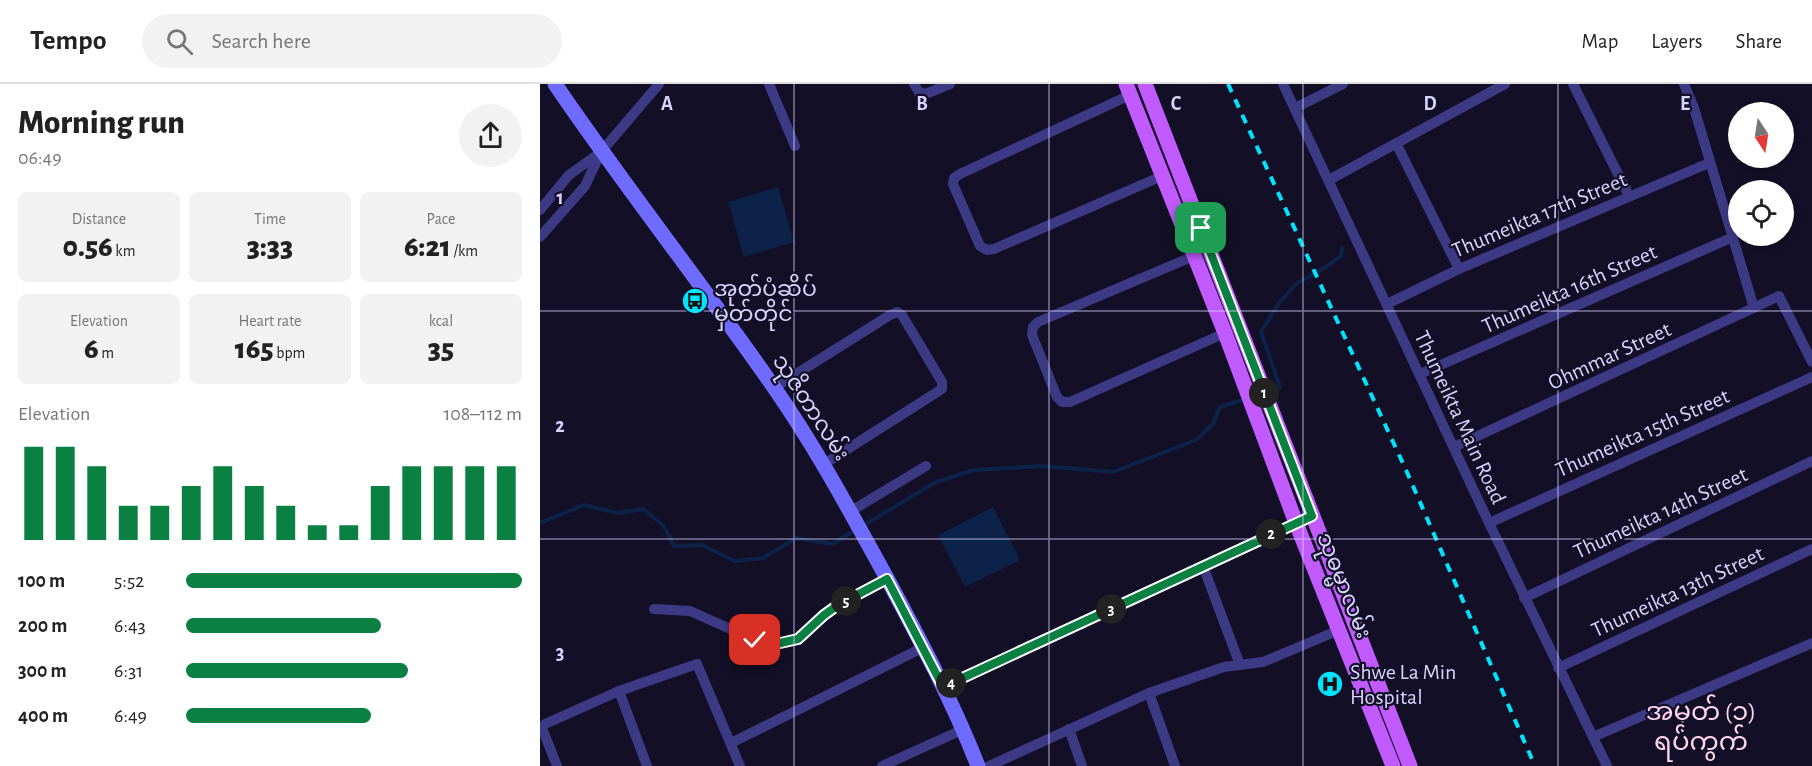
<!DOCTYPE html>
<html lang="en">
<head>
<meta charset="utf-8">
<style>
  body { margin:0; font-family:"Alegreya Sans","Noto Sans Myanmar",sans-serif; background:#f2f2f2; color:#222; height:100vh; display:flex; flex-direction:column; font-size:22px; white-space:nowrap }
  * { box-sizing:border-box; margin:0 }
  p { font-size:20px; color:#767676 }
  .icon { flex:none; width:33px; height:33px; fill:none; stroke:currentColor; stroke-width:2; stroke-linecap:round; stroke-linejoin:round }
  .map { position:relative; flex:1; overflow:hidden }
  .drawer { display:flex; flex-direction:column; background:#fff; width:540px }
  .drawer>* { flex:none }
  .needle { width:39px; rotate:168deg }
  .controls { position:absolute; left:1188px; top:18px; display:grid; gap:12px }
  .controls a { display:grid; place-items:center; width:66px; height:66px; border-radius:50%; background:#fff; box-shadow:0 3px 9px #0003; font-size:30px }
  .pin { position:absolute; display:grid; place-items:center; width:51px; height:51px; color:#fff; margin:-26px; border-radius:12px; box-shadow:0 3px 9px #0006 }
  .km { position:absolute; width:30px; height:30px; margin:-15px; border-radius:50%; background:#222; color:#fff; font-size:16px; line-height:30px; text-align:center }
  .round { display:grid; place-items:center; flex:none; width:63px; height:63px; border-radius:32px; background:#f2f2f2 }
  .overview { display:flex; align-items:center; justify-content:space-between; height:102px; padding:0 18px }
  h1 { font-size:33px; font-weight:800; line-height:45px }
  .figures { display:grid; grid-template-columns:repeat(3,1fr); gap:9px; height:102px; padding:6px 18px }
  .figures div { display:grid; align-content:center; border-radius:9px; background:#f2f2f2; text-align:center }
  .figures b { font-size:30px; font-weight:800 }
  .figures small { font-size:16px; font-weight:400 }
  .figures p { font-size:16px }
  .chart { height:168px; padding:12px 18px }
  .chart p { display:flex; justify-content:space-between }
  .chart svg { width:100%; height:108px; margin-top:6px; stroke:#0b8043; stroke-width:6 }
  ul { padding:0 18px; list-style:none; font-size:20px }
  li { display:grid; grid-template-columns:96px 72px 1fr; align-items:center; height:45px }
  li i { height:15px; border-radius:8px; background:#0b8043 }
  header { display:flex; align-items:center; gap:36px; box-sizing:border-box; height:84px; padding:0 30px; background:#fff; border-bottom:2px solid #e0e0e0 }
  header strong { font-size:28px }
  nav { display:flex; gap:33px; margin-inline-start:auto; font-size:21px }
  .search { width:420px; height:54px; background:#f2f2f2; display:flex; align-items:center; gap:15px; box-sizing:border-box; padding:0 21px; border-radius:33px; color:#767676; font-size:22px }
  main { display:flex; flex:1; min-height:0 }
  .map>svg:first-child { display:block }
  .water { fill:#0c2248 }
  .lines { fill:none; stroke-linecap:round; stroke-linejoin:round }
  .stream { stroke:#0c2248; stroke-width:4 }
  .minor { stroke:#3d3a85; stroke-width:10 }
  .secondary { stroke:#6f6bff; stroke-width:15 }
  .primary { stroke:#c25bff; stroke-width:15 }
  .rail { stroke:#00e5ff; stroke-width:4; stroke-dasharray:9 8; stroke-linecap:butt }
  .route-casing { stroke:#fff; stroke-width:12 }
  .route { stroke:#0b8043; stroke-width:8 }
  .grid { fill:none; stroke:#d9d4ff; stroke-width:1.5; stroke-opacity:0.55 }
  .labels { text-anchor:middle; stroke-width:4.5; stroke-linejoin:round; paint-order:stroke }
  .street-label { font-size:22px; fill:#d9d4ff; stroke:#130f26 }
  .poi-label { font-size:22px; fill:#d9d4ff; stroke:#130f26; text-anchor:start }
  .quarter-label { font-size:26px; fill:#ffd6f0; stroke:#130f26 }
  .grid-label { font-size:20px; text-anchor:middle; font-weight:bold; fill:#d9d4ff; stroke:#130f26; stroke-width:4.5; stroke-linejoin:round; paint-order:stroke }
</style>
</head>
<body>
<header>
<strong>Tempo</strong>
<div class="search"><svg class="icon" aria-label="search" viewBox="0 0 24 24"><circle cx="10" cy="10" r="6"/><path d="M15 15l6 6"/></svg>Search here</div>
<nav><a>Map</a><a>Layers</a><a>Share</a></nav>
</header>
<main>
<section class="drawer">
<div class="overview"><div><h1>Morning run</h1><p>06:49</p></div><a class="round"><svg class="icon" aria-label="share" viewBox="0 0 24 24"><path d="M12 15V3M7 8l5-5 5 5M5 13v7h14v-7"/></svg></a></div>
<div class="figures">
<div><p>Distance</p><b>0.56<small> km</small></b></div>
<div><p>Time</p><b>3:33</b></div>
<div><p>Pace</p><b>6:21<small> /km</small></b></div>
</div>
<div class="figures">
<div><p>Elevation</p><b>6<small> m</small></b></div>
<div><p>Heart rate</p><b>165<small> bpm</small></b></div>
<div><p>kcal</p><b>35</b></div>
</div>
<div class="chart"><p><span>Elevation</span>108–112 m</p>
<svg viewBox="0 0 160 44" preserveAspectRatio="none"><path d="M5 44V6M15 44V6M25 44V14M35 44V30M45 44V30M55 44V22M65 44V14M75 44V22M85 44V30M95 44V38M105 44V38M115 44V22M125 44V14M135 44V14M145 44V14M155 44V14"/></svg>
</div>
<ul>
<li><b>100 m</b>5:52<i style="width:100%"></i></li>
<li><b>200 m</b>6:43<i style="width:58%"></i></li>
<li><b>300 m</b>6:31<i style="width:66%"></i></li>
<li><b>400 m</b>6:49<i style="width:55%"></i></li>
</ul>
</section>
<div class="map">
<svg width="1272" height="682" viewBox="0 0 1272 682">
  <rect width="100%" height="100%" fill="#130f26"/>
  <g class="water">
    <path d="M 238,103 L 254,158 L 204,173 L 188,118 Z"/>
    <path d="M 453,423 L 480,476 L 425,503 L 398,451 Z"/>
  </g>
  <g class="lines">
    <g class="stream">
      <path d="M 728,307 L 740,303 L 721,248 L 739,219 L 756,200 L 784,184 L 801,172 L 802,164"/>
      <path d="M 0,439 L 44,421 L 78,429 L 103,425 L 124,442 L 134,462 L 162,461 L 195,477 L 223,474 L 256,454 L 293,460 L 315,446"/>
      <path d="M 321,443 L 396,398 L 434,386 L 502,382 L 573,388 L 656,356 L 673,340 L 680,323 L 706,315"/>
    </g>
    <g class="minor">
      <path d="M 229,0 L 255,62"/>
      <path d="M 374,0 L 380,10 L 388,9 L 410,0"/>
      <path d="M 743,0 L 949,439 L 1067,682"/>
      <path d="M 1033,0 L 1089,112"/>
      <path d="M 1144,0 L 1154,24 L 1214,224"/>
      <path d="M 590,11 L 420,90 L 414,94 L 413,100 L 440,162 L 447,166 L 454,165 L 622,92"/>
      <path d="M 755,24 L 803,0"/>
      <path d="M 856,59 L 919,185"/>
      <path d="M 789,96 L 965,0"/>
      <path d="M 0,126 L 29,91 L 61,68"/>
      <path d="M 0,153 L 45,102 L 61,68 L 119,0"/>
      <path d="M 654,172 L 498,238 L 493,243 L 492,251 L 517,313 L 522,318 L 530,318 L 685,249"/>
      <path d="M 847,220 L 919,185 L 1169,79"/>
      <path d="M 880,290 L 1193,153"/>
      <path d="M 234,304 L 350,231 L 357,228 L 362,231 L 402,298 L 402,305 L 284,380"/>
      <path d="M 914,363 L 1239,212 L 1272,278"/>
      <path d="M 311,427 L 386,382"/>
      <path d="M 949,439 L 1272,293"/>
      <path d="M 663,482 L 700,581"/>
      <path d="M 984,514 L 1272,377"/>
      <path d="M 114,525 L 150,527 L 215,556 L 236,560 L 258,555 L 284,531 L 298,521 L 347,495"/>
      <path d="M 1018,584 L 1272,465"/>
      <path d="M 403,603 L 772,432"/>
      <path d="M 79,607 L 107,682"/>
      <path d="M 609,609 L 635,682"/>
      <path d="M 529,645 L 542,682"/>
      <path d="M 1053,653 L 1272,559"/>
      <path d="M 191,659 L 384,563"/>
      <path d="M 17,682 L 2,644 L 5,640 L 79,607 L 157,580 L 200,682"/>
      <path d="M 342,682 L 424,645"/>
      <path d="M 449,682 L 609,609 L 684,583 L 723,578 L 799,546"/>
    </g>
    <path class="secondary" d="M 15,0 C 85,103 162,200 233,302 C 277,365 312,431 349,498 C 381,558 413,618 438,682"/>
    <g class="primary">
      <path d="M 586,0 L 685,249 L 756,439 L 853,682"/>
      <path d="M 605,0 L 870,682"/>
    </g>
    <path class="rail" d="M 688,0 L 866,386 L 995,682"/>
  </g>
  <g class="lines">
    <g class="route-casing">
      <path id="route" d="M 215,556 L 236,560 L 258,555 L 284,531 L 298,521 L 347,495 L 403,603 L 772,432 L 661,144"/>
    </g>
    <use href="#route" class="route"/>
  </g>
  <path class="grid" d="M 254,0 L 254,682M 509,0 L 509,682M 763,0 L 763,682M 1018,0 L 1018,682M 0,227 L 1272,227M 0,455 L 1272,455"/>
  <defs>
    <g id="bus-disc" transform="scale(1.35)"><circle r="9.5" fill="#00e5ff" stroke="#130f26"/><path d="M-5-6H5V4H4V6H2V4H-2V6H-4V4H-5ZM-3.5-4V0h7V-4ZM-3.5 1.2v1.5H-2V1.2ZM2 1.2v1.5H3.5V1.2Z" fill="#111"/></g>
    <g id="hospital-disc" transform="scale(1.35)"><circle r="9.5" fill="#00e5ff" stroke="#130f26"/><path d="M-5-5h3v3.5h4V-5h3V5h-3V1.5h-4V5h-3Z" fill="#111"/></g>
  </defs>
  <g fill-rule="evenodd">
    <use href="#bus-disc" x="155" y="217"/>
    <use href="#hospital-disc" x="790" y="600"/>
  </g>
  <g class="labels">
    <g class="street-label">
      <text transform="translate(999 130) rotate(-23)" y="8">Thumeikta 17th Street</text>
      <text transform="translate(1029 204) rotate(-24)" y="8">Thumeikta 16th Street</text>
      <text transform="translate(1069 271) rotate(-25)" y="8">Ohmmar Street</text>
      <text transform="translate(272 323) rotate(57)" y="8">သုဇိတာလမ်း</text>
      <text transform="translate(921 333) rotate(65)" y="8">Thumeikta Main Road</text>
      <text transform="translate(1102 348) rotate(-24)" y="8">Thumeikta 15th Street</text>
      <text transform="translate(1120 428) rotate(-25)" y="8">Thumeikta 14th Street</text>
      <text transform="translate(805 501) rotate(68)" y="8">သုဓမ္မာလမ်း</text>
      <text transform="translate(1137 507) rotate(-25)" y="8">Thumeikta 13th Street</text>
    </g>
    <g class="poi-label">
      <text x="174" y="212">အုတ်ပုံဆိပ်<tspan x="174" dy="25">မှတ်တိုင်</tspan></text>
      <text x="810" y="595">Shwe La Min<tspan x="810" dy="25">Hospital</tspan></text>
    </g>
    <g class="quarter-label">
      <text x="1161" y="636">အမှတ် (၁)<tspan x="1161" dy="30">ရပ်ကွက်</tspan></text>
    </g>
  </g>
  <g class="grid-label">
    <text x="127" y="26">A</text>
    <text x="382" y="26">B</text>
    <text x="636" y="26">C</text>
    <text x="890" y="26">D</text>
    <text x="1145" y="26">E</text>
    <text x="20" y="120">1</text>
    <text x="20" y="348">2</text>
    <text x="20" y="575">3</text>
  </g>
</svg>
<div class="controls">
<a><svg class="needle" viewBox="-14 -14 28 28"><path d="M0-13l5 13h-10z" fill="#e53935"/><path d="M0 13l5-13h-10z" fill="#767676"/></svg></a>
<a><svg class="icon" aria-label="locate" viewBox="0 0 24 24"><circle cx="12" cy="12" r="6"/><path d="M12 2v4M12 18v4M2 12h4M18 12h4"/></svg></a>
</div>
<div class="pin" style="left:661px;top:144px;background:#1e9e55"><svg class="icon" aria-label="arrive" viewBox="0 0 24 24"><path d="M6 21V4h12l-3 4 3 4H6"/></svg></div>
<div class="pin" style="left:215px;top:556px;background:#d93025"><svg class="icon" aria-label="check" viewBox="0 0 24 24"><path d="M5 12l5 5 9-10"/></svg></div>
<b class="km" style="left:724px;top:309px">1</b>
<b class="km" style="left:731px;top:450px">2</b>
<b class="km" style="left:571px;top:525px">3</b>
<b class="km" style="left:411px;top:599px">4</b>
<b class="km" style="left:306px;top:517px">5</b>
</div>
</main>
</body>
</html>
